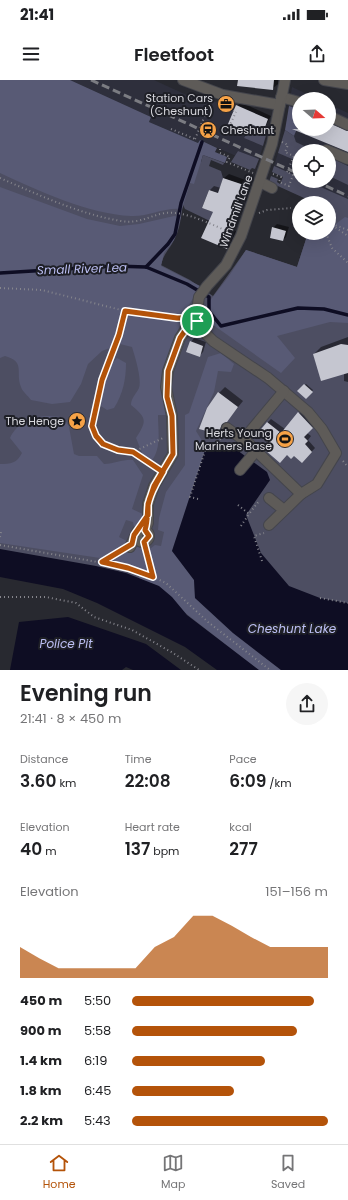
<!DOCTYPE html>
<html lang="en">
<head>
<meta charset="utf-8">
<style>
  body { margin:0; font-family:Poppins,sans-serif; background:#f6f6f6; color:#202124; height:100vh; display:flex; flex-direction:column; font-size:15px; white-space:nowrap }
  * { box-sizing:border-box; margin:0 }
  p { font-size:13px; color:#757577 }
  .icon { flex:none; width:22px; height:22px; fill:none; stroke:currentColor; stroke-width:2; stroke-linecap:round; stroke-linejoin:round }
  .map { position:relative; height:590px; overflow:hidden }
  .side { display:flex; flex-direction:column; background:#fff; flex:1 }
  .side>* { flex:none }
  .needle { width:26px; rotate:109deg }
  .tools { position:absolute; left:292px; top:12px; display:grid; gap:8px }
  .tools a { display:grid; place-items:center; width:44px; height:44px; border-radius:50%; background:#fff; box-shadow:0 4px 16px #0002; font-size:20px }
  .pin { position:absolute; display:grid; place-items:center; width:34px; height:34px; color:#fff; margin:-17px; border:2px solid #fff; border-radius:50%; box-shadow:0 1px 4px #0007 }
  .round { display:grid; place-items:center; flex:none; width:42px; height:42px; border-radius:21px; background:#f6f6f6 }
  .headline { display:flex; align-items:center; justify-content:space-between; height:68px; padding:0 20px }
  h1 { font-size:22px; font-weight:600; line-height:30px }
  .figures { display:grid; grid-template-columns:repeat(3,1fr); gap:6px; height:68px; padding:4px 20px }
  .figures div { display:grid; align-content:center }
  .figures b { font-size:17px; font-weight:600 }
  .figures small { font-size:11px; font-weight:400 }
  .figures p { font-size:11px }
  .chart { height:112px; padding:8px 20px }
  .chart p { display:flex; justify-content:space-between }
  .chart svg { width:100%; height:72px; margin-top:4px; fill:#b45309; opacity:.7 }
  ul { padding:0 20px; list-style:none; font-size:13px }
  li { display:grid; grid-template-columns:64px 48px 1fr; align-items:center; height:30px }
  li i { height:10px; border-radius:5px; background:#b45309 }
  .status { display:flex; justify-content:space-between; align-items:center; height:28px; padding:0 20px; background:#fff; direction:ltr }
  .status svg { height:11px; fill:currentColor }
  header { display:flex; justify-content:space-between; align-items:center; height:52px; padding:0 20px; background:#fff; font-size:18px; font-weight:600 }
  .tabs { display:flex; justify-content:space-around; align-items:center; height:56px; border-top:1px solid #e0e0e0; background:#fff; font-size:11px; color:#757577 }
  .tabs a { display:grid; justify-items:center; gap:2px }
  .tabs .current { color:#b45309 }
  .map>svg:first-child { display:block }
  .built { fill:#2e2f3c }
  .green { fill:#4d4e62 }
  .forest { fill:#585a75 }
  .water { fill:#0e0d23 }
  .shadow { fill:#0007 }
  .lines { fill:none; stroke-linecap:round; stroke-linejoin:round }
  .stream { stroke:#0e0d23; stroke-width:3.5 }
  .building { fill:#c5c6d0 }
  .minor-casing { stroke:#44454c; stroke-width:12 }
  .path { stroke:#86868d; stroke-width:2; stroke-dasharray:1 3; stroke-linecap:butt }
  .minor { stroke:#5e5b58; stroke-width:10 }
  .rail { stroke:#7b7c82; stroke-width:3; stroke-dasharray:8 4; stroke-linecap:butt }
  .path-bridge { stroke:#86868d; stroke-width:2; stroke-dasharray:1 3; stroke-linecap:butt }
  .route-casing { stroke:#fff; stroke-width:8 }
  .route { stroke:#b45309; stroke-width:5 }
  .labels { text-anchor:middle; stroke-width:4; stroke-linejoin:round; paint-order:stroke }
  .poi-label { font-size:11px; fill:#d8d8de; stroke:#1e1f26; text-anchor:end }
  .street-label { font-size:11px; fill:#d8d8de; stroke:#1e1f26 }
  .water-label { font-size:12px; font-style:italic; fill:#bcbff3; stroke:#1e1f26 }
</style>
</head>
<body>
<div class="status"><b>21:41</b><svg viewBox="0 0 49 12"><path d="M0 12V9h3v3zM5 12V6h3v6zM10 12V3h3v9zM15 12V0h3v12zM26 1h20v11H26zM47 4h2v5h-2z"/></svg></div>
<header><svg class="icon" aria-label="menu" viewBox="0 0 24 24"><path d="M4 6h16M4 12h16M4 18h16"/></svg>Fleetfoot<svg class="icon" aria-label="share" viewBox="0 0 24 24"><path d="M12 15V3M7 8l5-5 5 5M5 13v7h14v-7"/></svg></header>
<div class="map">
<svg width="348" height="590" viewBox="0 0 348 590">
  <rect width="100%" height="100%" fill="#282930"/>
  <g class="built">
    <path d="M 70,0 L 154,0 L 206,24 L 209,19 L 234,30 L 237,25 L 268,39 L 264,50 L 244,58 L 263,66 L 259,79 L 238,71 L 236,76 L 200,60 L 198,63 L 149,42 L 151,37 Z"/>
    <path d="M 292,7 L 318,19 L 299,19 L 299,29 L 289,26 Z"/>
    <path d="M 329,24 L 348,33 L 348,86 L 329,77 L 329,71 L 315,71 L 296,62 L 294,56 L 299,44 L 299,49 L 329,49 Z"/>
    <path d="M 278,73 L 299,82 L 299,97 L 274,86 Z"/>
    <path d="M 329,96 L 348,105 L 348,119 L 307,101 L 329,101 Z"/>
  </g>
  <g class="green">
    <path d="M 0,0 L 201,82 L 203,75 L 224,83 L 223,85 L 211,80 L 209,86 L 221,91 L 223,98 L 219,111 L 228,114 L 227,116 L 209,110 L 202,128 L 216,133 L 212,142 L 185,129 L 183,125 C 181,136 180,150 174,160 C 169,170 164,173 161,185 L 190,200 L 213,216 L 246,170 L 297,187 L 308,153 L 329,153 L 329,123 L 315,123 L 269,102 L 271,96 L 278,99 L 277,102 L 280,104 L 283,97 L 272,92 L 274,86 L 299,97 L 299,101 L 307,101 L 348,119 L 348,590 L 246,590 L 0,474 Z"/>
    <path d="M 253,45 L 268,48 L 263,66 L 244,58 Z"/>
    <path d="M 285,50 L 294,56 L 296,62 L 315,71 L 299,71 L 299,82 L 278,73 Z"/>
    <path d="M 238,71 L 259,79 L 255,89 L 252,88 L 250,90 L 231,82 Z"/>
    <path d="M 329,77 L 348,86 L 348,105 L 329,96 Z"/>
  </g>
  <g class="forest">
    <path d="M 0,0 L 70,0 L 151,37 L 149,42 L 198,63 L 200,60 L 217,68 L 215,72 L 227,77 L 225,83 L 203,75 L 194,104 L 190,103 L 182,129 C 164,127 148,137 131,136 C 88,134 39,111 0,93 Z"/>
    <path d="M 289,26 L 299,29 L 299,44 L 294,56 L 285,50 Z"/>
    <path d="M 0,107 L 87,139 L 120,146 L 139,144 L 174,136 L 181,137 L 174,160 L 164,173 L 161,186 L 200,206 L 185,232 L 175,258 L 164,309 L 166,335 L 158,335 C 158,352 162,369 150,383 L 143,375 L 136,358 C 147,341 147,338 131,325 C 131,318 136,314 139,308 C 142,299 135,277 132,267 L 120,264 L 102,271 L 88,284 L 81,304 L 70,322 L 52,324 L 31,320 C 28,316 22,311 21,307 C 15,292 26,282 5,276 L 0,278 Z"/>
    <path d="M 345,137 L 348,138 L 348,243 L 330,242 L 277,256 L 295,278 L 281,293 L 209,242 L 204,236 L 205,227 L 229,196 L 246,170 L 297,187 L 308,153 L 329,153 L 329,149 Z"/>
    <path d="M 221,273 L 234,284 L 231,292 L 218,291 L 214,312 L 196,351 L 206,367 L 172,471 L 194,500 L 195,518 L 233,553 L 281,590 L 258,590 L 183,531 L 138,499 L 142,489 L 100,478 L 0,463 L 0,384 C 11,384 17,383 22,373 L 10,358 C 20,337 45,333 64,338 L 69,347 L 74,374 L 79,376 L 97,376 L 104,384 C 115,384 123,379 133,380 L 143,395 L 132,429 L 145,435 L 148,455 L 146,460 L 137,460 L 133,442 L 126,440 L 119,457 L 147,471 L 155,465 L 161,466 L 164,452 L 158,450 L 159,438 L 166,412 L 185,385 L 185,335 L 189,333 L 208,277 Z"/>
    <path d="M 117,278 L 126,283 C 126,299 123,314 114,328 L 107,330 L 101,326 L 103,307 L 108,288 Z"/>
  </g>
  <g class="water">
    <path d="M 226,362 L 267,392 L 270,400 L 246,435 L 261,473 L 289,506 L 320,518 L 348,523 L 348,590 L 281,590 L 233,553 L 195,518 L 194,500 L 172,471 L 206,367 Z"/>
    <path d="M 0,469 L 96,486 L 126,493 L 159,506 L 172,517 L 187,535 L 259,590 L 217,590 L 185,567 L 97,523 L 63,509 L 0,497 Z"/>
    <path d="M 68,537 L 146,564 L 181,590 L 133,590 L 126,587 L 122,590 L 10,590 L 19,542 Z"/>
  </g>
  <g class="shadow">
    <path d="M 248,0 L 278,0 L 278,4 L 272,9 Z"/>
    <path d="M 240,22 L 271,36 L 266,45 L 264,48 L 254,44 L 249,52 L 229,44 Z"/>
    <path d="M 329,35 L 348,43 L 348,72 L 301,52 L 302,49 L 329,49 Z"/>
    <path d="M 229,94 L 248,101 L 231,149 L 236,151 L 231,163 L 226,168 L 215,132 L 204,128 L 210,110 L 214,106 L 221,108 L 224,98 Z"/>
    <path d="M 277,144 L 289,147 L 286,157 L 283,160 L 273,148 Z"/>
    <path d="M 348,257 L 348,302 L 344,301 L 344,293 L 314,274 L 321,267 Z"/>
    <path d="M 194,258 L 206,262 L 203,272 L 199,276 L 191,262 Z"/>
    <path d="M 306,304 L 313,310 L 306,318 L 299,311 Z"/>
    <path d="M 225,307 L 243,321 L 217,353 L 219,313 Z"/>
    <path d="M 303,329 L 316,344 L 307,353 L 311,356 L 308,360 L 315,368 L 302,382 L 294,375 L 272,364 L 267,343 L 271,339 L 285,349 Z"/>
  </g>
  <g class="lines">
    <g class="stream">
      <path d="M 146,187 L 168,164 L 175,154 L 181,123 L 202,62"/>
      <path d="M 0,193 L 114,186 L 146,187 L 187,204 L 209,217 L 209,231 L 221,246 L 298,228 L 324,229 L 348,235"/>
    </g>
  </g>
  <g class="building">
    <path d="M 238,0 L 274,0 L 273,10 L 237,6 Z"/>
    <path d="M 236,25 L 268,39 L 264,50 L 253,45 L 249,54 L 228,44 Z"/>
    <path d="M 329,43 L 348,51 L 348,72 L 292,49 L 329,49 Z"/>
    <path d="M 223,98 L 244,105 L 227,153 L 232,156 L 227,169 L 201,158 L 213,132 L 202,128 L 209,110 L 218,113 Z"/>
    <path d="M 272,147 L 286,151 L 283,161 L 270,158 Z"/>
    <path d="M 190,261 L 203,266 L 200,277 L 186,272 Z"/>
    <path d="M 341,264 L 348,265 L 348,293 L 321,301 L 313,274 Z"/>
    <path d="M 304,304 L 313,312 L 306,319 L 297,311 Z"/>
    <path d="M 218,312 L 238,327 L 227,342 L 222,344 L 218,354 L 199,349 L 207,328 Z"/>
    <path d="M 298,332 L 313,348 L 304,357 L 308,361 L 305,364 L 312,372 L 302,383 L 294,376 L 291,379 L 287,375 L 280,383 L 265,370 L 270,364 L 257,354 L 267,342 L 281,353 Z"/>
  </g>
  <g class="lines">
    <g class="minor-casing">
      <g id="minor">
        <path d="M 183,0 L 223,15 L 280,25"/>
        <path d="M 324,0 L 348,4"/>
        <path d="M 281,17 L 299,22"/>
        <path d="M 329,36 L 348,45"/>
        <path d="M 326,70 L 348,79"/>
        <path d="M 260,102 L 272,108"/>
        <path d="M 227,348 L 249,364 L 301,414 L 317,404 L 336,373 L 322,349 L 308,332 L 268,298 L 213,261 L 200,248 L 196,238 L 199,217 L 207,206 L 226,185 L 241,156 L 272,64 L 285,0"/>
        <path d="M 243,360 L 284,311"/>
        <path d="M 240,390 L 256,371"/>
        <path d="M 269,418 L 284,430"/>
        <path d="M 269,445 L 301,414"/>
        <circle cx="143" cy="456" r="6"/>
        <path d="M 145,450 L 148,443 L 148,424 L 154,406 L 173,374 L 172,336 L 166,307 L 168,291 L 180,258 L 189,245 L 197,241"/>
        <path d="M 130,467 L 137,452"/>
      </g>
    </g>
    <g class="path">
      <path d="M 222,26 L 236,32"/>
      <path d="M 229,47 L 236,32"/>
      <path d="M 171,49 L 195,59"/>
      <path d="M 282,62 L 288,65 L 285,72 L 294,76"/>
      <path d="M 220,69 L 220,73 L 230,77 L 227,82 L 253,93"/>
      <path d="M 273,94 L 281,97 L 279,102 L 289,106 L 293,95 L 287,92"/>
      <path d="M 0,98 C 39,115 79,134 121,141 C 140,144 148,136 165,133 C 185,130 214,146 232,153"/>
      <path d="M 259,133 L 267,130 L 291,128"/>
      <path d="M 329,143 L 348,156"/>
      <path d="M 332,144 L 348,150"/>
      <path d="M 326,153 L 332,168 L 348,183"/>
      <path d="M 0,208 L 42,210 L 125,231 L 182,238"/>
      <path d="M 125,231 L 119,255 L 102,300 L 93,340 L 93,352 L 103,364 L 127,372 L 133,372 L 163,358"/>
      <path d="M 133,372 L 155,387"/>
      <path d="M 343,381 L 348,387"/>
      <path d="M 198,419 L 190,417 L 206,368 L 222,358"/>
      <path d="M 238,425 L 249,434 L 259,421"/>
      <path d="M 241,446 L 249,434"/>
      <path d="M 0,457 L 1,452"/>
      <path d="M 144,462 L 153,497"/>
      <path d="M 0,465 L 115,485 L 153,497 L 166,503 L 208,542 L 270,590"/>
      <path d="M 262,481 L 254,456 L 264,453"/>
      <path d="M 102,482 L 122,471"/>
      <path d="M 0,517 L 46,517 L 76,523 L 94,537 L 132,550 L 173,573 L 199,590"/>
      <path d="M 320,518 L 348,523"/>
    </g>
    <use href="#minor" class="minor"/>
    <g class="rail">
      <path d="M 91,0 L 299,94"/>
      <path d="M 315,101 L 348,116"/>
    </g>
    <g class="path-bridge">
      <path d="M 195,59 L 211,21"/>
      <path d="M 287,92 L 294,76"/>
    </g>
  </g>
  <g class="lines">
    <g class="route-casing">
      <path id="route" d="M 197,241 L 189,245 L 180,258 L 168,291 L 167,317 L 172,336 L 173,374 L 154,406 L 148,424 L 148,435 L 134,455 L 132,464 L 102,482 L 128,488 L 153,497 L 144,462 L 149,456 L 145,450 C 148,441 147,433 148,425 C 150,413 157,402 163,392 L 133,372 L 118,370 L 103,364 L 96,356 L 92,346 L 102,300 L 119,255 L 125,231 L 177,238 L 196,238 L 197,241"/>
    </g>
    <use href="#route" class="route"/>
  </g>
  <defs>
    <g id="office-disc" transform="scale(0.9)"><circle r="9.5" fill="#f6a247" stroke="#1e1f26"/><path d="M-6-3h4V-5.5h4V-3h4V5H-6ZM-1-4.5V-3h2v-1.5ZM-6 0V1H6V0Z" fill="#111"/></g>
    <g id="station-disc" transform="scale(0.9)"><circle r="9.5" fill="#f6a247" stroke="#1e1f26"/><path d="M-3-6H3Q5-6 5-4V2Q5 4 3 4L4.5 6H3L1.5 4h-3L-3 6H-4.5L-3 4Q-5 4-5 2V-4Q-5-6-3-6ZM-3.5-4v3h7v-3ZM-3.5 1v1.5H-2V1ZM2 1v1.5H3.5V1Z" fill="#111"/></g>
    <g id="sight-disc" transform="scale(0.9)"><circle r="9.5" fill="#f6a247" stroke="#1e1f26"/><path d="M0-6L1.8-2.2L6-1.7L2.9 1.2L3.7 5.4L0 3.3L-3.7 5.4L-2.9 1.2L-6-1.7L-1.8-2.2Z" fill="#111"/></g>
    <g id="stadium-disc" transform="scale(0.9)"><circle r="9.5" fill="#f6a247" stroke="#1e1f26"/><path d="M0-5a6.5 5 0 1 0 0 10a6.5 5 0 1 0 0-10ZM-3.5-1.8h7v3.6h-7Z" fill="#111"/></g>
  </defs>
  <g fill-rule="evenodd">
    <use href="#office-disc" x="226" y="24"/>
    <use href="#station-disc" x="208" y="50"/>
    <use href="#sight-disc" x="77" y="341"/>
    <use href="#stadium-disc" x="285" y="359"/>
  </g>
  <g class="labels">
    <g class="poi-label">
      <text x="213" y="22">Station Cars<tspan x="213" dy="13">(Cheshunt)</tspan></text>
      <text x="221" y="54" text-anchor="start">Cheshunt</text>
      <text x="64" y="345">The Henge</text>
      <text x="272" y="357">Herts Young<tspan x="272" dy="13">Mariners Base</tspan></text>
    </g>
    <g class="street-label">
      <text transform="translate(236 131) rotate(-70)" y="4">Windmill Lane</text>
    </g>
    <g class="water-label">
      <text transform="translate(82 189) rotate(-2)" y="4">Small River Lea</text>
      <text x="292" y="553">Cheshunt Lake</text>
      <text x="66" y="568">Police Pit</text>
    </g>
  </g>
</svg>
<div class="tools">
<a><svg class="needle" viewBox="-14 -14 28 28"><path d="M0-13l5 13h-10z" fill="#e53935"/><path d="M0 13l5-13h-10z" fill="#757577"/></svg></a>
<a><svg class="icon" aria-label="locate" viewBox="0 0 24 24"><circle cx="12" cy="12" r="6"/><path d="M12 2v4M12 18v4M2 12h4M18 12h4"/></svg></a>
<a><svg class="icon" aria-label="layers" viewBox="0 0 24 24"><path d="M12 4l9 5-9 5-9-5zM3 14l9 5 9-5"/></svg></a>
</div>
<div class="pin" style="left:197px;top:241px;background:#1e9e55"><svg class="icon" aria-label="arrive" viewBox="0 0 24 24"><path d="M6 21V4h12l-3 4 3 4H6"/></svg></div>
</div>
<section class="side">
<div class="headline"><div><h1>Evening run</h1><p>21:41 · 8 × 450 m</p></div><a class="round"><svg class="icon" aria-label="share" viewBox="0 0 24 24"><path d="M12 15V3M7 8l5-5 5 5M5 13v7h14v-7"/></svg></a></div>
<div class="figures">
<div><p>Distance</p><b>3.60<small> km</small></b></div>
<div><p>Time</p><b>22:08</b></div>
<div><p>Pace</p><b>6:09<small> /km</small></b></div>
</div>
<div class="figures">
<div><p>Elevation</p><b>40<small> m</small></b></div>
<div><p>Heart rate</p><b>137<small> bpm</small></b></div>
<div><p>kcal</p><b>277</b></div>
</div>
<div class="chart"><p><span>Elevation</span>151–156 m</p>
<svg viewBox="0 0 160 44" preserveAspectRatio="none"><path d="M0 44V25L10 32L20 38L30 38L40 38L50 38L60 38L70 25L80 19L90 6L100 6L110 12L120 19L130 25L140 25L150 25L160 25V44z"/></svg>
</div>
<ul>
<li><b>450 m</b>5:50<i style="width:93%"></i></li>
<li><b>900 m</b>5:58<i style="width:84%"></i></li>
<li><b>1.4 km</b>6:19<i style="width:68%"></i></li>
<li><b>1.8 km</b>6:45<i style="width:52%"></i></li>
<li><b>2.2 km</b>5:43<i style="width:100%"></i></li>
</ul>
</section>
<nav class="tabs">
<a class="current"><svg class="icon" aria-label="home" viewBox="0 0 24 24"><path d="M3 11l9-7 9 7M6 9v11h12V9"/></svg>Home</a>
<a><svg class="icon" aria-label="map" viewBox="0 0 24 24"><path d="M3 6l6-2 6 2 6-2v14l-6 2-6-2-6 2zM9 4v14M15 6v14"/></svg>Map</a>
<a><svg class="icon" aria-label="saved" viewBox="0 0 24 24"><path d="M7 4h10v16l-5-4-5 4z"/></svg>Saved</a>
</nav>
</body>
</html>
